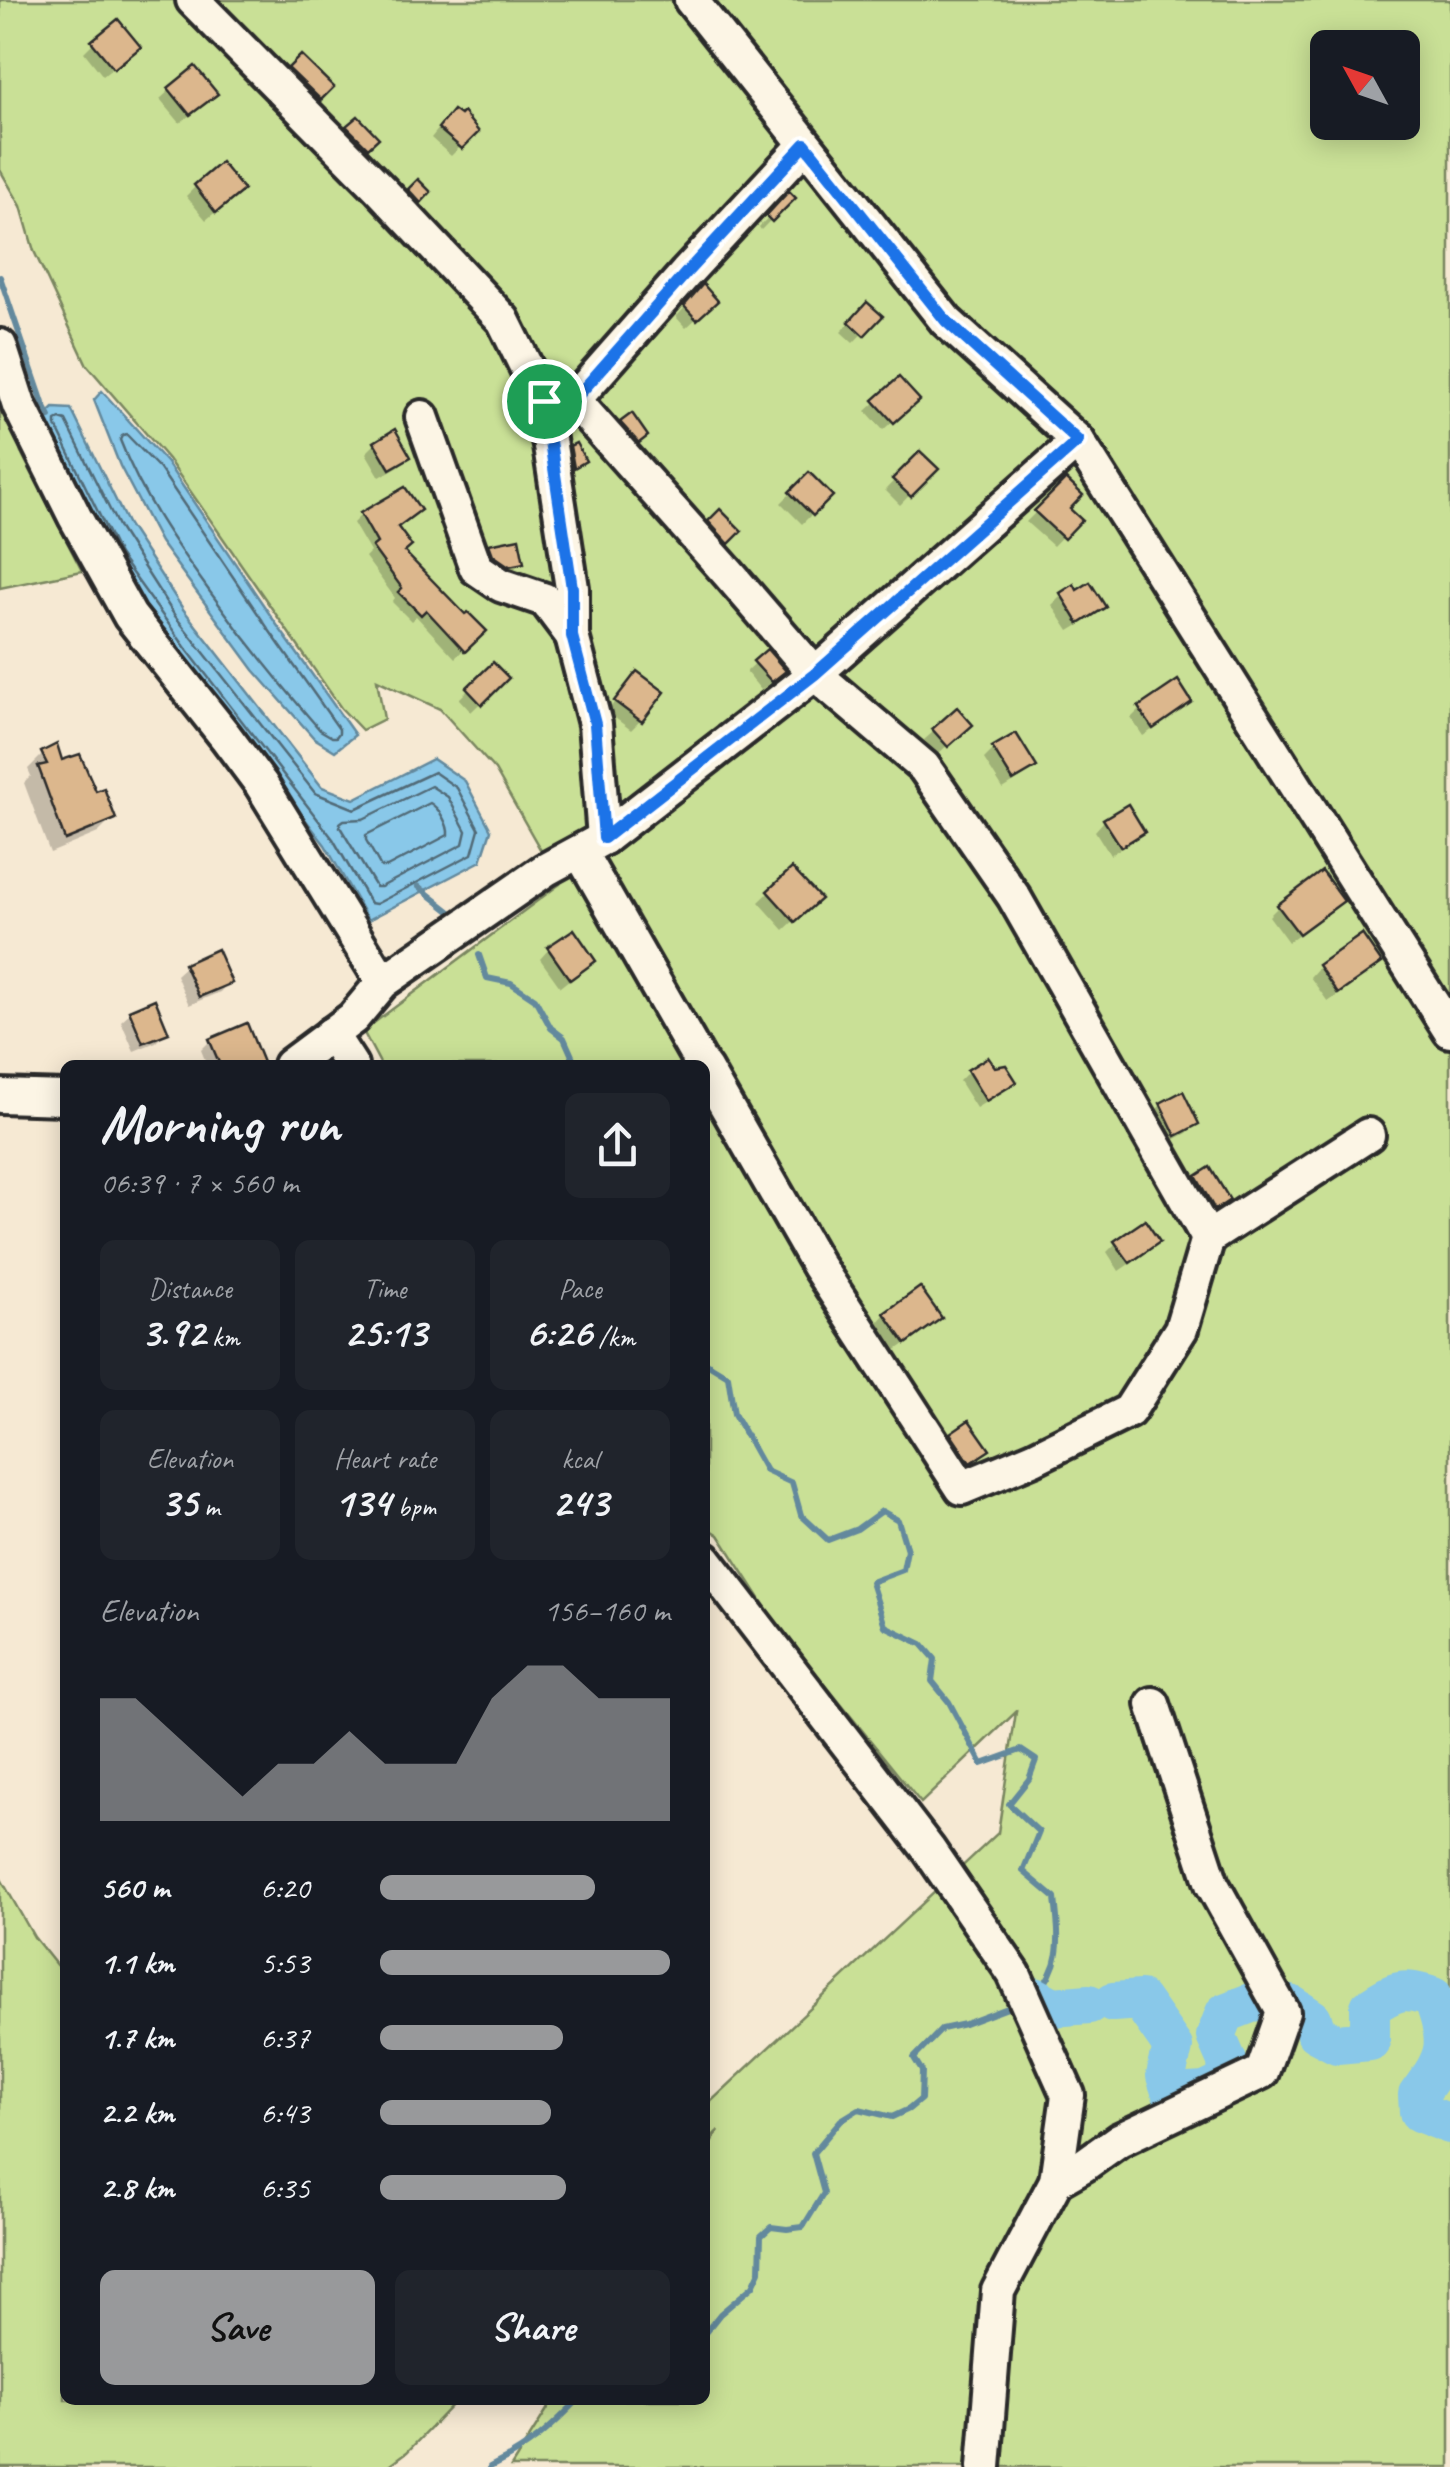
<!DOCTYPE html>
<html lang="en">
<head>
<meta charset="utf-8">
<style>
  body { margin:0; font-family:Caveat,sans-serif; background:#20242c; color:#f1f3f6; height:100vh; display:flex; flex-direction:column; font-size:38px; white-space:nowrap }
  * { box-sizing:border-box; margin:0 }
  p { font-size:32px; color:#9ea1a6 }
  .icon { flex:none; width:55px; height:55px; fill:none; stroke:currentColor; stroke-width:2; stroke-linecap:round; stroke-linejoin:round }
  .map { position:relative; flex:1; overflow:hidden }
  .side { position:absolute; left:60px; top:1060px; width:650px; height:1345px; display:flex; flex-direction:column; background:#171b24; border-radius:15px; box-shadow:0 5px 25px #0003 }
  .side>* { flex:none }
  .needle { width:65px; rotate:310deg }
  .fabs { position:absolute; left:1310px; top:30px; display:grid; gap:20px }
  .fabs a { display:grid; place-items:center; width:110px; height:110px; border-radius:15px; background:#171b24; box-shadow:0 5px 25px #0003; font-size:50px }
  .pin { position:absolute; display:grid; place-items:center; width:85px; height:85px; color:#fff; margin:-42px; border:5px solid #fff; border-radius:50%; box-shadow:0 2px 10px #0007 }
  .round { display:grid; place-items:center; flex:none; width:105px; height:105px; border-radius:15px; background:#20242c }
  .summary { display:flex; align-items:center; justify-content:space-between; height:170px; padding:0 40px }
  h1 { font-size:55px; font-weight:600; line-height:75px }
  .figures { display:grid; grid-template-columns:repeat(3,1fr); gap:15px; height:170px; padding:10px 40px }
  .figures div { display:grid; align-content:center; border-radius:15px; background:#20242c; text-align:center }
  .figures b { font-size:42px; font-weight:600 }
  .figures small { font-size:28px; font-weight:400 }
  .figures p { font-size:28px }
  .chart { height:280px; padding:20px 40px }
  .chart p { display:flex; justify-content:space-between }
  .chart svg { width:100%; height:180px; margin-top:10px; fill:#98999b; opacity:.7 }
  .cta { display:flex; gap:20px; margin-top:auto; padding:20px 40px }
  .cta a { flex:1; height:115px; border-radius:15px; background:#98999b; color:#111; font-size:40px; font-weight:600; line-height:115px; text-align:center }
  .cta a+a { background:#20242c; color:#f1f3f6 }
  ul { padding:0 40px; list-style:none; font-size:32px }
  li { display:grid; grid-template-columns:160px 120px 1fr; align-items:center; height:75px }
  li i { height:25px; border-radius:12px; background:#98999b }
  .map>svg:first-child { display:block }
  .green { fill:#c9e096; stroke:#7a8660; stroke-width:2.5; fill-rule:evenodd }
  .water { fill:#89c8e9; stroke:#63899d; stroke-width:2.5 }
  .shadow { fill:#0003 }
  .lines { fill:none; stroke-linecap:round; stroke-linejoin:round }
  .shore { stroke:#516a77; stroke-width:2.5 }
  .stream { stroke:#63899d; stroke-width:6 }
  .river { stroke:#89c8e9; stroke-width:40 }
  .building { fill:#dcb78d; stroke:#2b2b2b; stroke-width:2.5 }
  .minor-casing { stroke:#2b2b2b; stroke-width:40 }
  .minor { stroke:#fcf5e5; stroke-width:32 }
  .route-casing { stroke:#fff; stroke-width:20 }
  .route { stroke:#1a73e8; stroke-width:12 }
</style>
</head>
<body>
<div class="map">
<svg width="1450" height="2467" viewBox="0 0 1450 2467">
  <rect width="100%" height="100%" fill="#f6e9d3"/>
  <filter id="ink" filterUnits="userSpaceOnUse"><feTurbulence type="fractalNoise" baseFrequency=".01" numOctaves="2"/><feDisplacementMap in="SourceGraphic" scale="20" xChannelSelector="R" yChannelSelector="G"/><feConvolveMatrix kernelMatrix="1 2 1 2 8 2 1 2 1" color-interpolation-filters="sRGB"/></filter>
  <g filter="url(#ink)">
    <g class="green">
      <path d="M 0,0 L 1450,0 L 1450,2467 L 511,2467 L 553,2400 L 705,2400 L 705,2153 L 719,2130 L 705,2143 L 705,2107 L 998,1833 L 1016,1712 L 921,1803 L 777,1625 L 719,1535 L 705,1526 L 705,1065 L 381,1065 L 363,1031 L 560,884 L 495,770 L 440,709 L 377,680 L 384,719 L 362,730 L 341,708 L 168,459 L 87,365 L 34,251 L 21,206 L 0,170 ZM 1328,48 L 1402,48 L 1402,122 L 1328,122 Z"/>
      <path d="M 0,381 L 21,452 L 82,571 L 0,588 Z"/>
      <path d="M 0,1877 L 34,1937 L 65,1976 L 65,2400 L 457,2400 L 407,2452 L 387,2467 L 0,2467 Z"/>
    </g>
    <g class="water">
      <path d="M 102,391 L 167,463 L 277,625 L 355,735 L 335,751 L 314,738 L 254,670 L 160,542 L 120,466 L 94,400 Z"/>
      <path d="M 54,408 L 71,409 L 128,525 L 183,609 L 322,787 L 354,799 L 433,759 L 465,781 L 491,830 L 481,861 L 368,920 L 325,845 L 180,657 L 110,561 L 42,419 Z"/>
    </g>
    <g class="shadow">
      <path d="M 93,43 L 128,56 L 103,76 L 84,52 Z"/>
      <path d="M 301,58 L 330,87 L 310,108 L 281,79 Z"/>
      <path d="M 170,90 L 205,103 L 180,123 L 160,99 Z"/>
      <path d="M 358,119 L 375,138 L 357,155 L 339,137 Z"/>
      <path d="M 444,122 L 475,132 L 451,156 L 431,138 Z"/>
      <path d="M 418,183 L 428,192 L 415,205 L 406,195 Z"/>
      <path d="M 196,186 L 231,199 L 206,220 L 186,196 Z"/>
      <path d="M 789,195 L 792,198 L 761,230 L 759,227 Z"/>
      <path d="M 703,288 L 715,301 L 686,328 L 676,317 Z"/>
      <path d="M 868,305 L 879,316 L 853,343 L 841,332 Z"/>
      <path d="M 899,381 L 916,400 L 883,430 L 866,411 Z"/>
      <path d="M 622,424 L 645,436 L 636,445 L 613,433 Z"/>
      <path d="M 375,444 L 408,457 L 399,466 L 380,477 L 366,453 Z"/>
      <path d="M 572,448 L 579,464 L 570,470 L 567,452 Z"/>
      <path d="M 920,454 L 935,469 L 900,505 L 885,490 Z"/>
      <path d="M 809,475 L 830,496 L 802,524 L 781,503 Z"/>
      <path d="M 1066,482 L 1067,509 L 1078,520 L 1053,546 L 1026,522 Z"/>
      <path d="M 720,512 L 739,531 L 718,552 L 701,532 Z"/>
      <path d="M 361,515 L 395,528 L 402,553 L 465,618 L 483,631 L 455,658 L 416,616 L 411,621 L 392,602 L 395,598 L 365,557 L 370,552 L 353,523 Z"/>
      <path d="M 490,547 L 522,562 L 512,571 L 498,574 L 481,557 Z"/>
      <path d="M 1062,595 L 1103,607 L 1094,616 L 1069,631 L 1052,605 Z"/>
      <path d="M 767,652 L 774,680 L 761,690 L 746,672 Z"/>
      <path d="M 493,666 L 506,678 L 471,712 L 459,699 Z"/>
      <path d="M 628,684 L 641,720 L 631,730 L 607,712 Z"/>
      <path d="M 1189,702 L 1180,711 L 1143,736 L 1131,718 L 1140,709 Z"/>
      <path d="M 957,711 L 969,725 L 937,755 L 924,740 Z"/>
      <path d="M 994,749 L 1034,766 L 1024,776 L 1003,789 L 984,759 Z"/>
      <path d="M 43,754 L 61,763 L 94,795 L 113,818 L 98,833 L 50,853 L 24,783 L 31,776 L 28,769 Z"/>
      <path d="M 1127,808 L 1142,832 L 1133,841 L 1110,855 L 1095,831 L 1104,821 Z"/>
      <path d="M 791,871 L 817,899 L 784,930 L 759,902 Z"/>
      <path d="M 1278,907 L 1331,910 L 1288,942 L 1269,916 Z"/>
      <path d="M 1361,938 L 1379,963 L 1370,972 L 1328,1002 L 1310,977 L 1319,967 Z"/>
      <path d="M 549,949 L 593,961 L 560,987 L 540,959 Z"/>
      <path d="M 186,966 L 229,982 L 220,992 L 189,1005 L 176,975 Z"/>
      <path d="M 131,1012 L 166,1032 L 156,1042 L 134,1051 L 121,1021 Z"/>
      <path d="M 210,1041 L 257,1065 L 207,1065 L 201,1050 Z"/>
      <path d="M 987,1060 L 993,1070 L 1013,1081 L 1004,1091 L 976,1108 L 959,1081 L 968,1072 Z"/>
      <path d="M 1161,1105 L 1196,1124 L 1187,1133 L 1166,1144 L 1152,1114 Z"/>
      <path d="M 1197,1178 L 1227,1200 L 1205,1217 L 1188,1187 Z"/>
      <path d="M 1157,1242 L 1148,1251 L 1119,1271 L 1107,1252 L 1116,1243 Z"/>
      <path d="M 885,1314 L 929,1327 L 895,1351 L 876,1324 Z"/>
      <path d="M 952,1435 L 986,1449 L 959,1471 L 943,1445 Z"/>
    </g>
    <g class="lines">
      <g class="shore">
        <path d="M 60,419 L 66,421 L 120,530 L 175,616 L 315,793 L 355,809 L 434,772 L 457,788 L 479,829 L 472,854 L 376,904 L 370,903 L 333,839 L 188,651 L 119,555 L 56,426 L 56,421 Z"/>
        <path d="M 126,434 L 160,469 L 269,630 L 339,729 L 339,733 L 336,737 L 332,737 L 320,730 C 281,685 245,640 210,592 C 175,544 141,495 120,440 L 122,436 Z"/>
        <path d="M 431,786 L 448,797 L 466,831 L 463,844 L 381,887 L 376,887 L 340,827 L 340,823 L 344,820 L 363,819 Z"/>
        <path d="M 430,803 C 439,808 449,825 448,835 L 387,867 L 381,867 L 366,840 L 366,835 Z"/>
      </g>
      <g class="stream">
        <path d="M 0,277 L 43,403 L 50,417"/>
        <path d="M 418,886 L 456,916"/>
        <path d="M 479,955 L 487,978 L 511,983 L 535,999 L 551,1028 L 564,1038 L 576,1065"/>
        <path d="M 705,1362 L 728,1376 L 734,1414 L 766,1471 L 792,1483 L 801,1515 L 828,1540 L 857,1529 L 882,1511 L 898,1520 L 907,1550 L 903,1570 L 871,1582 L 885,1626 L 922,1644 L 935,1659 L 932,1681 L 949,1702 L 982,1764 L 1021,1750 L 1036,1760 L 1029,1779 L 1009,1804 L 1039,1832 L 1023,1871 L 1055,1898 C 1059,1938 1064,1963 1036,1995"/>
        <path d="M 705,2333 L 720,2314 L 753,2286 L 760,2271 L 761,2236 L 771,2227 L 787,2229 L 803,2227 L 824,2193 L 813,2153 L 841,2120 L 859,2109 L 892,2117 L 909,2109 L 921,2099 L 922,2071 L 914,2058 L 942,2029 L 965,2024 L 1013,2006"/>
        <path d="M 490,2467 C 529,2448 548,2431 578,2400"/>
      </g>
      <g class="river">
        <path d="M 1035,1997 L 1053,2007 L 1089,2004"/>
        <path d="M 1113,2002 L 1140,2000 L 1173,2047 L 1166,2076 L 1172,2094 L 1205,2092 L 1228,2081 L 1227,2061 L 1216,2036 L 1225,2013 L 1261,1999 L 1291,2005 L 1312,2019 L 1316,2033 L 1337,2044 L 1370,2041 L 1370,2007 C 1396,1990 1403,1987 1433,1997 C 1450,2046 1448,2054 1418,2095 L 1419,2112 L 1450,2124"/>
      </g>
    </g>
    <g class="building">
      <path d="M 118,19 L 141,47 L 114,69 L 91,41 Z"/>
      <path d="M 301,55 L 334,87 L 321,100 L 288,68 Z"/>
      <path d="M 195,66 L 218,94 L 190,115 L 168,88 Z"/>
      <path d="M 453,110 L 460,115 L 463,112 L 479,132 L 462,149 L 438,128 Z"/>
      <path d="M 358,116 L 379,138 L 368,148 L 346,126 Z"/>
      <path d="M 221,162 L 244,190 L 216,213 L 194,185 Z"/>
      <path d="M 418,179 L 431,192 L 421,203 L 408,189 Z"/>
      <path d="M 789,191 L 796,198 L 772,222 L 766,216 Z"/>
      <path d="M 703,284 L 718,301 L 697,320 L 684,306 Z"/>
      <path d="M 867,302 L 883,316 L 864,336 L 849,322 Z"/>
      <path d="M 899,377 L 920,400 L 894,423 L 873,400 Z"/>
      <path d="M 632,413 L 648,436 L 639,443 L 620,422 Z"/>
      <path d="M 395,429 L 411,457 L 390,469 L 374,442 Z"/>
      <path d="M 576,443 L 586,461 L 574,468 L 570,446 Z"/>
      <path d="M 920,451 L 939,469 L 911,497 L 892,479 Z"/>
      <path d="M 809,472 L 833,496 L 813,516 L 789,492 Z"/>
      <path d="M 1066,479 L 1083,495 L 1070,509 L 1082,520 L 1064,539 L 1034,511 Z"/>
      <path d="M 405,487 L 421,510 L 398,527 L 412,546 L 405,552 L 465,614 L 468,612 L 487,631 L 465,652 L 426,610 L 421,615 L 398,592 L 402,588 L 372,547 L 377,543 L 360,513 Z"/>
      <path d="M 720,509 L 742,531 L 729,544 L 708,521 Z"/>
      <path d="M 519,538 L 524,563 L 509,566 L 493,555 L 489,544 Z"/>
      <path d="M 1090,582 L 1106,607 L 1079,624 L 1060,593 L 1074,584 L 1077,590 Z"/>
      <path d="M 767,649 L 786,671 L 772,682 L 753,661 Z"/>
      <path d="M 493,662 L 509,678 L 482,705 L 466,688 Z"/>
      <path d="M 637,671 L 665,692 L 642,722 L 614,701 Z"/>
      <path d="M 1178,680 L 1192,702 L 1153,729 L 1138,707 Z"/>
      <path d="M 957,707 L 973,725 L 948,747 L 932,729 Z"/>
      <path d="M 1016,733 L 1037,767 L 1013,781 L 992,747 Z"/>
      <path d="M 57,744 L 62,760 L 80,754 L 96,791 L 104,788 L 116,819 L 65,840 L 38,766 L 47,764 L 41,752 Z"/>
      <path d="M 1128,804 L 1145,832 L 1121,847 L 1103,819 Z"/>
      <path d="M 792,868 L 821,899 L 795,922 L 767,891 Z"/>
      <path d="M 1322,871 L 1344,901 L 1299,934 L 1277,905 Z"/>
      <path d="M 574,929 L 596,961 L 570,980 L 547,947 Z"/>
      <path d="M 1362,934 L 1382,963 L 1338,994 L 1318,965 Z"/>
      <path d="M 217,949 L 232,983 L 199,997 L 184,964 Z"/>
      <path d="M 155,999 L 169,1033 L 143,1043 L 129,1010 Z"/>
      <path d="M 247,1023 L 264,1065 L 220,1065 L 209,1039 Z"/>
      <path d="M 988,1057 L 995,1067 L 1006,1065 L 1017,1082 L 986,1101 L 967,1070 Z"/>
      <path d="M 1183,1091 L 1199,1124 L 1176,1136 L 1160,1103 Z"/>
      <path d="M 1210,1167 L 1230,1200 L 1215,1210 L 1196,1176 Z"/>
      <path d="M 1145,1220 L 1160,1242 L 1130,1263 L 1114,1241 Z"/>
      <path d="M 920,1287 L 942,1318 L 906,1344 L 884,1313 Z"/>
      <path d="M 969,1420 L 990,1450 L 970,1463 L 950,1433 Z"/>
    </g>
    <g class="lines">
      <g class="minor-casing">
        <g id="minor">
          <path d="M 193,0 L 380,189 L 503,320 L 543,401 L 572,588 L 572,636 L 595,724 L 604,838"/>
          <path d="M 691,0 L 946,321 L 1078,441 L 1450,1031"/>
          <path d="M 0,346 L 19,405 L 75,517 L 130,616 L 226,737 L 261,784 L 383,982"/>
          <path d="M 574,400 L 686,273 L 805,145"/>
          <path d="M 543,401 L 574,400 L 728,573 L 815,674 L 924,767 L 1014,897 L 1208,1238"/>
          <path d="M 422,417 L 476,568 L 501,585 L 545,600 L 572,636"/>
          <path d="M 580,852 L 702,1065"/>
          <path d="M 331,1034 L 351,1065"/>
          <path d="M 290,1065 L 353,1018 L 383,982 L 545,870 L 604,838 L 815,674 L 1078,441"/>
          <path d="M 705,1069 L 818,1266 L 962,1488 L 1034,1458 L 1129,1411 L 1181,1329 L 1208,1238 L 1368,1135"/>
          <path d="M 0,1096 L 65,1098"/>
          <path d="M 705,1559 L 929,1850 L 1014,1974 L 1068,2095 L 1056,2181 L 998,2291 L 984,2467"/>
          <path d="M 1056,2181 L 1084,2165 L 1119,2140 L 1262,2072 L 1283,2012 L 1212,1884 L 1153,1704"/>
        </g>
      </g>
      <use href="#minor" class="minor"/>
    </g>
  </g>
  <g class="lines" filter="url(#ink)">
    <g class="route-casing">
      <path id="route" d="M 805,144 L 946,321 L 1078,441 L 815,674 L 604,838 L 595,724 L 572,636 L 572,588 L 544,401 L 574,400 L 686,273 Z"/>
    </g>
    <use href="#route" class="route"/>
  </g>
</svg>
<div class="fabs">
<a><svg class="needle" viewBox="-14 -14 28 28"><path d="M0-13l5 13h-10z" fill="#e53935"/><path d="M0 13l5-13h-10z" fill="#9ea1a6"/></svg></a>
</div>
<div class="pin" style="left:544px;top:401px;background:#1e9e55"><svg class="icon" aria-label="arrive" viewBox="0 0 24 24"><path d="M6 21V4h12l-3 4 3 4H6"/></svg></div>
<section class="side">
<div class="summary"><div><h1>Morning run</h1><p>06:39 · 7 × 560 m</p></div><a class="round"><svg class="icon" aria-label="share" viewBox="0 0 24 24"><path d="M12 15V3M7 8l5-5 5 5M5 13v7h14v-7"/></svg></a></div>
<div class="figures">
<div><p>Distance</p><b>3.92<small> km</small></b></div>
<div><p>Time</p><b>25:13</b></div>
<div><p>Pace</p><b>6:26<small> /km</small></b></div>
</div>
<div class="figures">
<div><p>Elevation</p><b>35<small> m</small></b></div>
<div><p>Heart rate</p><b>134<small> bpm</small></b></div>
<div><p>kcal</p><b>243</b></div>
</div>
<div class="chart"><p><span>Elevation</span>156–160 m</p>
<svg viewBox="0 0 160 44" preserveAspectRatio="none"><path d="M0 44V14L10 14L20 22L30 30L40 38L50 30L60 30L70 22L80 30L90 30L100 30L110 14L120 6L130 6L140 14L150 14L160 14V44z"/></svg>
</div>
<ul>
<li><b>560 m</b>6:20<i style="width:74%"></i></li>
<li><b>1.1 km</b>5:53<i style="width:100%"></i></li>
<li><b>1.7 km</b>6:37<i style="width:63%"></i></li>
<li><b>2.2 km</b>6:43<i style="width:59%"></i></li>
<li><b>2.8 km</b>6:35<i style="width:64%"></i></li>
</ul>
<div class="cta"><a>Save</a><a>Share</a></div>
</section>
</div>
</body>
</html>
